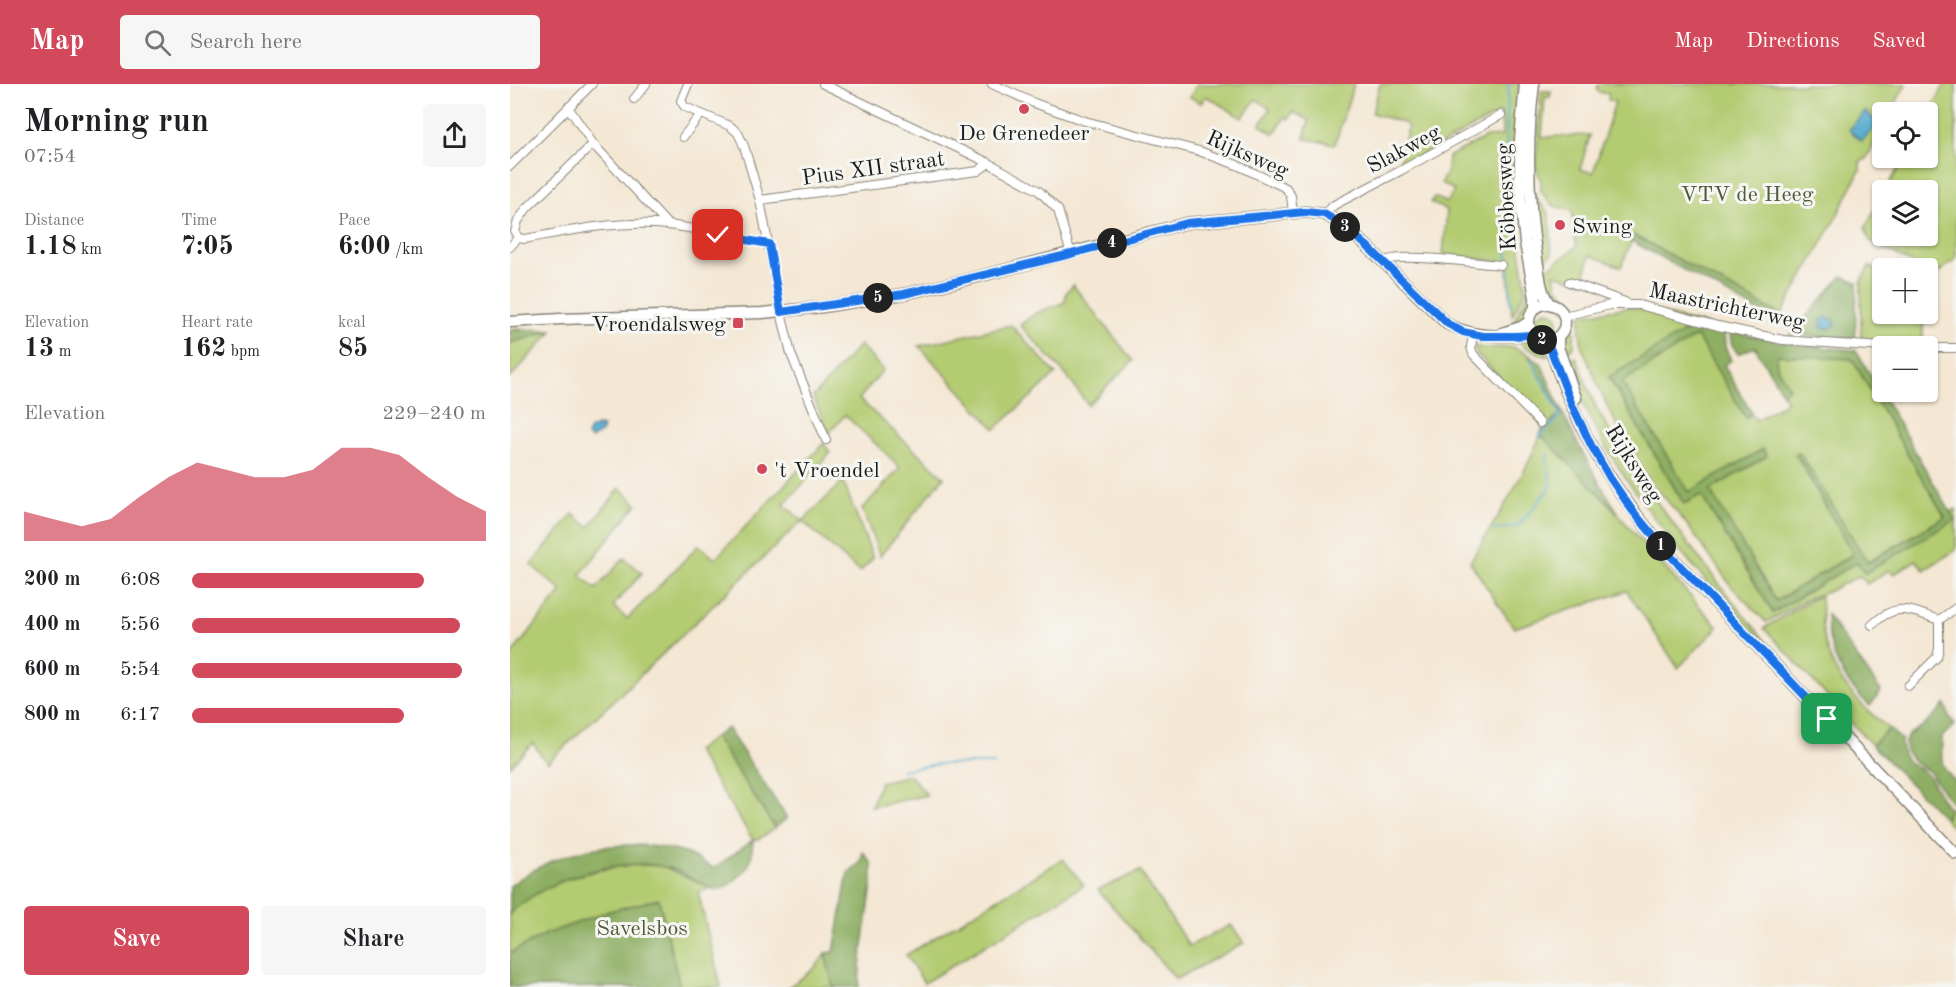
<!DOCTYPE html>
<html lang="en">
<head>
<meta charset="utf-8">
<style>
  body { margin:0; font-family:"Old Standard TT",serif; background:#f6f6f6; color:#202124; height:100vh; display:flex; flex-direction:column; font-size:22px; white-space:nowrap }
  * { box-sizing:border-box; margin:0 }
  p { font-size:20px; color:#757577 }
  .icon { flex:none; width:33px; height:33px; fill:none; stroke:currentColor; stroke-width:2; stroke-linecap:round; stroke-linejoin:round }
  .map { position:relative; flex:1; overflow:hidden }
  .details { display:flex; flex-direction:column; background:#fff; width:510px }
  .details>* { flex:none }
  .controls { position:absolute; left:1362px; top:18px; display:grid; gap:12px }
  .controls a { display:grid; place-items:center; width:66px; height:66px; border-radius:6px; background:#fff; box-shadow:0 2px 4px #0004; font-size:30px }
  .pin { position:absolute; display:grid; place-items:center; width:51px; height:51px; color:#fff; margin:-26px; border-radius:12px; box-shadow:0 3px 9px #0006 }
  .km { position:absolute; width:30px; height:30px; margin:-15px; border-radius:50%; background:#222; color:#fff; font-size:16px; line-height:30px; text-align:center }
  .round { display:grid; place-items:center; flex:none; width:63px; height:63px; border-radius:6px; background:#f6f6f6 }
  .overview { display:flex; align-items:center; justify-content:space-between; height:102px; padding:0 24px }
  h1 { font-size:33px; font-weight:600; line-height:45px }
  .stats { display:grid; grid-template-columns:repeat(3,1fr); gap:9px; height:102px; padding:6px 24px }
  .stats div { display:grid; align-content:center }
  .stats b { font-size:26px; font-weight:600 }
  .stats small { font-size:16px; font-weight:400 }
  .stats p { font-size:16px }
  .chart { height:168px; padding:12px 24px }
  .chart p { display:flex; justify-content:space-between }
  .chart svg { width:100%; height:108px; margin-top:6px; fill:#d1495b; opacity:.7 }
  .action { display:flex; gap:12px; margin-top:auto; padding:12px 24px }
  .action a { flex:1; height:69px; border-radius:6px; background:#d1495b; color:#fff; font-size:24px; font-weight:600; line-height:69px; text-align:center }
  .action a+a { background:#f6f6f6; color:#202124 }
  ul { padding:0 24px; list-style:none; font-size:20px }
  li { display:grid; grid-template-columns:96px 72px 1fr; align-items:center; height:45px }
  li i { height:15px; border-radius:8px; background:#d1495b }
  header { display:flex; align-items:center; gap:36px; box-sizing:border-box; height:84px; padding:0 30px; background:#d1495b; color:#fff }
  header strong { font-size:28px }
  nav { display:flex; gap:33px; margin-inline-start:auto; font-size:21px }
  .search { width:420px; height:54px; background:#f6f6f6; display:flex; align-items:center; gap:15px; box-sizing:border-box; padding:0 21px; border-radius:6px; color:#757577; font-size:22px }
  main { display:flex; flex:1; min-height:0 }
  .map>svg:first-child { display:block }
  .green { fill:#b3cb71; stroke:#687446; stroke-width:1.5 }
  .forest { fill:#8eaf63; stroke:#556640; stroke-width:1.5 }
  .water { fill:#50a8cd; stroke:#366274; stroke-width:1.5 }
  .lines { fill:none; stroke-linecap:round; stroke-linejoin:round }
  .stream { stroke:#50a8cd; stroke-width:2 }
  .minor-casing { stroke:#888278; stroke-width:10 }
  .major-casing { stroke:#888278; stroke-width:13 }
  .minor { stroke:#fff; stroke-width:8 }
  .major { stroke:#fff; stroke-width:10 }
  .route-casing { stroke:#fff; stroke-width:12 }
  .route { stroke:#1a73e8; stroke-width:8 }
  .poi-dot { fill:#d1495b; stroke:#f6f6f2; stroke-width:2 }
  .labels { text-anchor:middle; stroke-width:6; stroke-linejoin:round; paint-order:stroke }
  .poi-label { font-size:22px; fill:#1c1c1c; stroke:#f6f6f2; text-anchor:start }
  .street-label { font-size:22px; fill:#1c1c1c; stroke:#f6f6f2 }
  .park-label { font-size:22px; fill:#51593a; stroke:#f6f6f2 }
</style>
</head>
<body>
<header>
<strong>Map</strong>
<div class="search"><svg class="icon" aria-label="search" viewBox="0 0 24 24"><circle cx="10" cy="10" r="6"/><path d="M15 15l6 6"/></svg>Search here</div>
<nav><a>Map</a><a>Directions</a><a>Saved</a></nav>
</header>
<main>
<section class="details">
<div class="overview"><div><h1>Morning run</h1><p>07:54</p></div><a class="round"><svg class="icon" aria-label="share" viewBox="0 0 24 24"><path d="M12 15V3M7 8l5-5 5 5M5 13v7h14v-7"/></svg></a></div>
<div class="stats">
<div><p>Distance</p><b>1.18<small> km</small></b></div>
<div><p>Time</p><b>7:05</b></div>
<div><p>Pace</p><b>6:00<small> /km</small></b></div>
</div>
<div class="stats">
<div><p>Elevation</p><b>13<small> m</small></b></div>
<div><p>Heart rate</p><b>162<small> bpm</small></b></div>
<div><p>kcal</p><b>85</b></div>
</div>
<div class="chart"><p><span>Elevation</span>229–240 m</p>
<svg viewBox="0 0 160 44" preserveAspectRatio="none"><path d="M0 44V32L10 35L20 38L30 35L40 26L50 18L60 12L70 15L80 18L90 18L100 15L110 6L120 6L130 9L140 18L150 26L160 32V44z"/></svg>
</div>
<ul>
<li><b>200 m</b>6:08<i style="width:79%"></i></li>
<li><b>400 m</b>5:56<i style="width:91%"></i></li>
<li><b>600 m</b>5:54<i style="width:92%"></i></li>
<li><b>800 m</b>6:17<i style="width:72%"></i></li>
</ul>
<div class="action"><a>Save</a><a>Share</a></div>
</section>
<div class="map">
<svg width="1446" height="903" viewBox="0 0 1446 903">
  <rect width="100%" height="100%" fill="#f6f6f2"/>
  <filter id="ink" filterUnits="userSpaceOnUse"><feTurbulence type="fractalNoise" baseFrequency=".0167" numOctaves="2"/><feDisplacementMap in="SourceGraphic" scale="12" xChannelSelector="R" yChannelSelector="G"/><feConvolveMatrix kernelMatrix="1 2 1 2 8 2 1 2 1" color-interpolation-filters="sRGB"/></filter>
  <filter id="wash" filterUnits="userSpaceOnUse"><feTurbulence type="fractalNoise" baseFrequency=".008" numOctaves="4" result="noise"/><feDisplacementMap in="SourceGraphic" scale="24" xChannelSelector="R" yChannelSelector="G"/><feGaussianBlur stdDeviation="1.35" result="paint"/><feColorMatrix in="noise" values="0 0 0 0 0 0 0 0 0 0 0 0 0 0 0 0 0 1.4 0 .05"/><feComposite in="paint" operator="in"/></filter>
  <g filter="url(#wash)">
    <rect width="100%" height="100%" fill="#f4e7d3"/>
    <g class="green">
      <path d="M 687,0 L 844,0 L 825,60 L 794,55 L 799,36 L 783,28 L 779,35 L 775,33 L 764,50 L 750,41 L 760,25 L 746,15 L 732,34 L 696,12 L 691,19 L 680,13 Z"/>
      <path d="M 870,0 L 1009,0 L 1002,90 L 1002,113 L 1016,206 L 1002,231 L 997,179 L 933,170 L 937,126 L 921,119 L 924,113 L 937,119 L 944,106 L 931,99 L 937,87 L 938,73 L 976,53 L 992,52 L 991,28 L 888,84 L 898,43 L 896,40 L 862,29 Z"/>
      <path d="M 1090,0 L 1396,0 L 1381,28 L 1372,28 L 1372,45 L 1356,75 L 1350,78 L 1350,86 L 1325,136 L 1271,231 L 1124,151 L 1111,183 L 1080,171 L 1073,198 L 1044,190 L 1047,203 L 1069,225 C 1045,231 1039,210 1033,192 L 1037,185 L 1065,164 L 1066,161 L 1062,127 L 1042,121 L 1031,107 L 1031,98 L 1026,83 L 1031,7 L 1041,7 L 1040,13 L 1035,13 L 1032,53 L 1080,51 L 1070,85 L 1083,89 L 1105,18 L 1098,16 L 1099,10 L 1088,8 L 1087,3 Z"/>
      <path d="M 1435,0 L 1446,0 L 1446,175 L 1424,192 L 1418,188 L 1418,184 L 1411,184 L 1360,157 L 1355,144 L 1372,112 L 1372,152 L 1418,152 L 1418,106 L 1376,106 L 1394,74 L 1418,74 L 1418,32 Z"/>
      <path d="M 1024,110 L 1039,130 L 1042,170 L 1033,176 Z"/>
      <path d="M 1359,182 L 1372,189 L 1372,230 L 1413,230 L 1413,257 L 1354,256 L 1351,254 L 1351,198 Z"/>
      <path d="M 563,201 L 623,277 L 578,321 L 556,291 L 510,241 L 526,229 L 555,218 L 556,209 Z"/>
      <path d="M 1019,208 L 1021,208 C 1023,222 1018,236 1004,242 L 1003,238 Z"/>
      <path d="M 1118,223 L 1139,226 L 1188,239 L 1099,294 L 1174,420 L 1191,410 L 1263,529 L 1348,477 L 1355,489 L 1444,436 L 1440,428 L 1446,425 L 1446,466 L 1414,486 L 1406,476 L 1384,490 L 1379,486 L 1357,500 L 1350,492 L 1347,493 L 1315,509 L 1301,513 L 1256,538 L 1221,502 L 1176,439 L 1142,399 L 1118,364 L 1092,311 L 1072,263 L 1070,247 L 1071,231 Z"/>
      <circle cx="1037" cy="238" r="11"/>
      <path d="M 1064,233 L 1064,262 L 1061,265 L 1053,268 C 1052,256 1055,242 1064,233 Z"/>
      <path d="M 501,241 L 546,290 L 485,345 L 409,262 Z"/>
      <path d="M 42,247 L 36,254 L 0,294 L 0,259 Z"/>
      <path d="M 1186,252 L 1188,253 L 1236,334 L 1241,330 L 1246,336 L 1277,318 L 1272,309 L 1279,304 C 1274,294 1262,282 1268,271 L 1342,275 L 1435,433 L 1356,479 L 1292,372 L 1286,371 L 1343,470 L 1266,517 L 1199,406 L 1257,372 L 1253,365 L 1179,409 L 1112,298 Z"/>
      <path d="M 1010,255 C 1026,255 1032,257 1039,272 L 1035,272 L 1013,262 Z"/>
      <path d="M 350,261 L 373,286 L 349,315 L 434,393 L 370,472 L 352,425 L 389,385 L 389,382 L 335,331 L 319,349 L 303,313 Z"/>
      <path d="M 963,262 L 973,264 L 1003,263 L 1018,270 L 1051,329 L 1030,350 L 1096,415 L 1128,454 L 1208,543 L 1168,584 L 1117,507 L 1004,544 L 960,478 C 976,451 1033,364 1033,338 L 967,270 Z"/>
      <path d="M 1066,273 L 1086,323 L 1111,367 L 1149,421 L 1213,505 L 1280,587 C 1201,504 1119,419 1070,314 C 1065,301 1061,288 1056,275 Z"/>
      <path d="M 314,359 L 320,369 L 274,421 L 293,437 L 333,397 L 363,474 L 350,488 L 292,437 C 207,517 124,599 38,678 L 32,673 L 23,659 L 0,682 L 0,572 L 52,507 L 21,481 L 63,430 L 79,443 L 110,404 L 127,420 L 70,491 L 86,505 L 114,474 L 132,489 L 103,522 L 117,535 L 189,461 L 205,475 Z"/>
      <path d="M 1311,512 C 1312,525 1311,541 1314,554 C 1322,594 1349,620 1379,645 L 1362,661 L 1254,544 L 1302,515 Z"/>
      <path d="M 205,653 L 265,744 L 249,755 L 243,756 L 186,667 Z"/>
      <path d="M 400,691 L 417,711 L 361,723 L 370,698 Z"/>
      <path d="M 1439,724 L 1446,728 L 1446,747 L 1435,736 Z"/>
      <path d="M 553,775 L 574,801 L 414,899 L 396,871 Z"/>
      <path d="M 130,781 L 152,782 L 201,804 L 188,808 L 211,903 L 0,903 L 0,828 C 36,797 83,784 130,781 Z"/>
      <path d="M 630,787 L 679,862 L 721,841 L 734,859 L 666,895 L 588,806 Z"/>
      <path d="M 315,869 L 323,903 L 278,903 C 292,894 308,885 315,869 Z"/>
    </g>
    <g class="forest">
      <path d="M 1123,151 L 1271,231 L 1268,238 L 1121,157 Z"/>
      <path d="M 1332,192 L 1347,198 L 1345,255 L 1280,251 Z"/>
      <path d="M 1188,239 L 1214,246 L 1215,263 L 1221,276 L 1214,282 L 1241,328 L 1236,334 L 1188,254 L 1186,252 L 1112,298 L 1179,408 L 1253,365 L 1257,372 L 1200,406 L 1266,517 L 1343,470 L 1287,371 L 1284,371 L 1289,369 L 1292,372 L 1358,479 L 1435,433 L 1342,275 L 1268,271 C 1262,282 1274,294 1279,304 L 1272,309 L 1245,263 L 1228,270 L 1221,259 L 1220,248 L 1288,261 L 1346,266 L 1445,436 L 1355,489 L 1347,478 L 1263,529 L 1191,411 L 1174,420 L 1099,293 Z"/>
      <path d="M 0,245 L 42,246 L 42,247 L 0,259 Z"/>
      <path d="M 1018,270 L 1023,275 L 1031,279 C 1052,332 1078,382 1109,430 L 1030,350 L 1051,329 Z"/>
      <path d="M 1317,531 L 1371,607 L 1360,622 C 1333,598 1317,567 1317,531 Z"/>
      <path d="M 1435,620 L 1440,634 L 1445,640 L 1432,653 C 1432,677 1428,681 1446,698 L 1446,723 L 1434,710 L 1420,688 L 1404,678 L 1396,668 L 1395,658 L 1398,651 L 1416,640 Z"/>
      <path d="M 217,644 L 277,734 L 265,744 L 205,653 Z"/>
      <path d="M 1379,645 L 1391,655 C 1391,661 1391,668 1395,674 C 1399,681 1408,683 1414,688 C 1425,697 1428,713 1439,724 L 1435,735 L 1362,661 Z"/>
      <path d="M 243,756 C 242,763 243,774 239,780 C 233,791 217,805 205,806 C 188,798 169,785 150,782 C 98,775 39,795 0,829 L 0,802 C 48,764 117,751 175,769 C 185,773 194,779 204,784 Z"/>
      <path d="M 353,768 L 362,780 L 362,801 L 350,882 L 349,903 L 323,903 L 315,869 L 324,868 L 338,789 L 351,778 Z"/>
      <path d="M 149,815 L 170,903 L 0,903 L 0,869 L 36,850 L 99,827 Z"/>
    </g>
    <g class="water">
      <path d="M 1355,27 L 1368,39 L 1352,57 L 1339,46 Z"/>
      <path d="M 1316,234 L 1324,236 L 1326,241 L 1318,245 L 1311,243 L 1311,237 Z"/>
      <path d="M 87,342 L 93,343 L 91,349 L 81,355 L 77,352 C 78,346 81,344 87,342 Z"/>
    </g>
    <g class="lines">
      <g class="stream">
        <path d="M 997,28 L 999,0"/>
        <path d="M 997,29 L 996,143 L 1001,222"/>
        <path d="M 1021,276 L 1050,330 L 1044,339 L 1030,351 L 1032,354"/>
        <path d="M 983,446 L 1008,442 L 1041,403 L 1037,370"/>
        <path d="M 391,686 L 429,680 L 484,680"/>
      </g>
    </g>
  </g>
  <g filter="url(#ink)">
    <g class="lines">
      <g class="minor-casing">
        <g id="minor">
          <path d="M 178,0 L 171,17 L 175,23 L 220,42 L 228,49 L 234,62 L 250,116 L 271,228 L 281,270 L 316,356"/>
          <path d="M 313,0 L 479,79 L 529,107 L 548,126 L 561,170"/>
          <path d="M 482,0 L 524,19 L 575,37 L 689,67 L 727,81 L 776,104 L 781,112 L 783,129"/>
          <path d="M 124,15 L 136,0"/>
          <path d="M 58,23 L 83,60 L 158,141"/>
          <path d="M 173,53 L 191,30"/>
          <path d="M 0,82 L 82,0"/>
          <path d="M 250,116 L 468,87 L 479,79"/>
          <path d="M 814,130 L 824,121 L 890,87 L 991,31"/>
          <path d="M 8,154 L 5,148 L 8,137 L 17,124 L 83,60"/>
          <path d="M 0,163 L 8,154 L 15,155 C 62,146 111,136 158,141 C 192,145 226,154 259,160"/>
          <path d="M 874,178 C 886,167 971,180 991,181"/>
          <path d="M 1059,198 L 1115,218"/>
          <path d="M 1054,232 L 1100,221 L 1129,221 L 1208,242 L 1273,256 L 1372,263"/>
          <path d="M 963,250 L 961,263 L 963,270 L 1030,339"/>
          <path d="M 1418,264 L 1446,264"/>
          <path d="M 1362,541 C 1387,517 1399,526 1429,536 L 1446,524"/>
          <path d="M 1398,602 L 1427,573 L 1429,565 L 1429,536"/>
        </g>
      </g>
      <g class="major-casing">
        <g id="major">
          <path d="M 1015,0 L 1010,56 L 1010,111 L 1015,159 L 1025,213 L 1025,224"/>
          <path d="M 1024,0 C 1016,60 1018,121 1028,181 C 1030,193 1031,210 1040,220"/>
          <circle cx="1037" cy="238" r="18"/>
          <path d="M 0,238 L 50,235 L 252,229 L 312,223 L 394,210 L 463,194 L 677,139 L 795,128 L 814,130 L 830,139 L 857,162 L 937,240 C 968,255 991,252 1023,251"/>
          <path d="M 992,249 L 1011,243 L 1019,238"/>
          <path d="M 1048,253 L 1048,263 L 1066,314"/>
          <path d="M 1034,256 L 1040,264 C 1055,309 1074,353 1100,393 C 1116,419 1136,443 1155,466 L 1446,770"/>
        </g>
      </g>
      <use href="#minor" class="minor"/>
      <use href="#major" class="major"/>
    </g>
  </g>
  <g class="lines" filter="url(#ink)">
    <g class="route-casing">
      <path id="route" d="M 208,151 L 259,160 L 271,228 L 394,210 L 561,170 L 677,139 L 795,128 L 814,130 L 830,139 L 857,162 L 938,240 L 953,248 L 972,252 L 1004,252 L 1023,251 L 1034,256 L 1040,264 L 1062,321 L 1081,361 L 1100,394 L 1122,426 L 1155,466 L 1317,635"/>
    </g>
    <use href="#route" class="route"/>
  </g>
  <g class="poi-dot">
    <circle cx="514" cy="25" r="6"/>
    <circle cx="1050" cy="141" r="6"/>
    <rect x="222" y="233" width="12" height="12" rx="3"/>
    <circle cx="252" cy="385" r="6"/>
  </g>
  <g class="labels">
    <g class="poi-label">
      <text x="514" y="56" text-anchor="middle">De Grenedeer</text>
      <text x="1062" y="149">Swing</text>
      <text x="216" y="247" text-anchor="end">Vroendalsweg</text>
      <text x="264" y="393">'t Vroendel</text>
    </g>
    <g class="street-label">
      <text transform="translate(893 64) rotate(-28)" y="8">Slakweg</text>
      <text transform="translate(738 69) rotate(24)" y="8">Rijksweg</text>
      <text transform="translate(363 83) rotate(-8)" y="8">Pius XII straat</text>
      <text transform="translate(995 113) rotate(-93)" y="8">Köbbesweg</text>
      <text transform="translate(1217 221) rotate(12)" y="8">Maastrichterweg</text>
      <text transform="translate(1125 379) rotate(58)" y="8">Rijksweg</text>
    </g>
    <g class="park-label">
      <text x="1237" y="117">VTV de Heeg</text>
      <text x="132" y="851">Savelsbos</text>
    </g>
  </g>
</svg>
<div class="controls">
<a><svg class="icon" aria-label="locate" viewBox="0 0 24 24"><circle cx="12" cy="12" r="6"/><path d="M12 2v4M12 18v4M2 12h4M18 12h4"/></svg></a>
<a><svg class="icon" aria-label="layers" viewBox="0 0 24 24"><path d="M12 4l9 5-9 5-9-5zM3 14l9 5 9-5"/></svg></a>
<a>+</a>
<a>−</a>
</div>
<div class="pin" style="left:1317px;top:635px;background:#1e9e55"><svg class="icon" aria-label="arrive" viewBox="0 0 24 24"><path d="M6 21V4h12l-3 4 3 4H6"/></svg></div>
<div class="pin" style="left:208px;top:151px;background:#d93025"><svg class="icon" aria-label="check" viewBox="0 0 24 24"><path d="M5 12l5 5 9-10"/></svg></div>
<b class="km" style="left:1151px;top:462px">1</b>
<b class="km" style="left:1032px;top:256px">2</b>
<b class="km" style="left:835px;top:143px">3</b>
<b class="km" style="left:602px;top:159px">4</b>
<b class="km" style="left:368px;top:214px">5</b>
</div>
</main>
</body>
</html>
